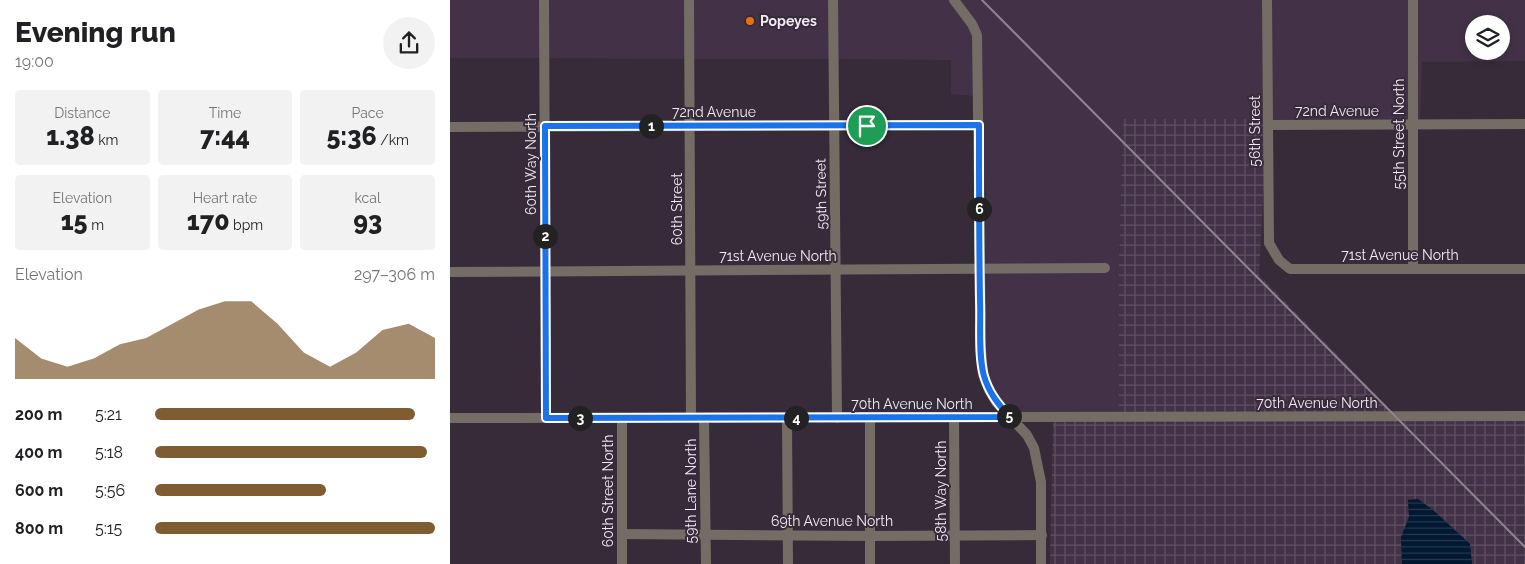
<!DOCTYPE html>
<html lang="en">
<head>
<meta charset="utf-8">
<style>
  body { margin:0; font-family:Raleway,sans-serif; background:#f2f2f2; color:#202124; height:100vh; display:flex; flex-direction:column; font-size:19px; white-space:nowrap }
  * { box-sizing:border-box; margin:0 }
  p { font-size:16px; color:#757577 }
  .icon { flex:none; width:28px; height:28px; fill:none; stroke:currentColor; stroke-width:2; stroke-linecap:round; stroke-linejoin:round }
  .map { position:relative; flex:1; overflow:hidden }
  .side { display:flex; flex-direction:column; background:#fff; width:450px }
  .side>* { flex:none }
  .controls { position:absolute; left:1015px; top:15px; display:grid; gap:10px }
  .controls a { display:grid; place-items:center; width:45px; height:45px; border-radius:50%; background:#fff; box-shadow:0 2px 8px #0003; font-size:25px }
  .pin { position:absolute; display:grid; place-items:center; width:42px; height:42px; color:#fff; margin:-21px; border:2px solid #fff; border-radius:50%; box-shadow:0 1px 5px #0007 }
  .km { position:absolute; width:25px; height:25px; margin:-12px; border-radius:50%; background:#222; color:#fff; font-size:14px; line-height:25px; text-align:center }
  .round { display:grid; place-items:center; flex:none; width:52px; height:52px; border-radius:26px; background:#f2f2f2 }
  .overview { display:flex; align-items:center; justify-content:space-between; height:85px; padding:0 15px }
  h1 { font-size:28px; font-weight:800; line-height:38px }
  .stats { display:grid; grid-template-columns:repeat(3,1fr); gap:8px; height:85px; padding:5px 15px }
  .stats div { display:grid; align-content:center; border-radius:5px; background:#f2f2f2; text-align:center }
  .stats b { font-size:25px; font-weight:800 }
  .stats small { font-size:14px; font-weight:400 }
  .stats p { font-size:14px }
  .chart { height:140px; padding:10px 15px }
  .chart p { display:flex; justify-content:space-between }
  .chart svg { width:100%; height:90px; margin-top:5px; fill:#7f5c32; opacity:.7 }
  ul { padding:0 15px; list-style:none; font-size:16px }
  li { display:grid; grid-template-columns:80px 60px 1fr; align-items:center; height:38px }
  li i { height:12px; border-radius:6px; background:#7f5c32 }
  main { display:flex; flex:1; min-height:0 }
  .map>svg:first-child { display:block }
  .built { fill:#433247; fill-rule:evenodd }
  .industrial { fill:url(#industrial-grid) }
  .water { fill:url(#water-rules) }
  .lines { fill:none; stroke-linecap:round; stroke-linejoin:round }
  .minor { stroke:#736d65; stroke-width:10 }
  .rail { stroke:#8f8491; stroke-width:2 }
  .route-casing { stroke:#fff; stroke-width:10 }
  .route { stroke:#1a73e8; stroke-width:6 }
  .food-dot { fill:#e8710a; stroke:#372b3a; stroke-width:2 }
  .labels { text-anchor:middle; stroke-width:4; stroke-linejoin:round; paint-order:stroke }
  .poi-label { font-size:14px; font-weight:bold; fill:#f3eaf4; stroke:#372b3a; text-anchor:start }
  .street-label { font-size:14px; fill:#f3eaf4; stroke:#372b3a }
</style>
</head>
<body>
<main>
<section class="side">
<div class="overview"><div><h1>Evening run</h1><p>19:00</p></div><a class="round"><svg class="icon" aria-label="share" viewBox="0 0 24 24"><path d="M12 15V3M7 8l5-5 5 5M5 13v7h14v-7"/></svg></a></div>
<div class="stats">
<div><p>Distance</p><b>1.38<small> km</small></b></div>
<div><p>Time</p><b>7:44</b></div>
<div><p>Pace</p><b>5:36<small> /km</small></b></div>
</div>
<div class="stats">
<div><p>Elevation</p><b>15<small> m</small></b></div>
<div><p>Heart rate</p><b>170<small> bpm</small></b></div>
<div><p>kcal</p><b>93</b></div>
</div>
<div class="chart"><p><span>Elevation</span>297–306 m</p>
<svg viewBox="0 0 160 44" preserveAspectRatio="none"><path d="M0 44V24L10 34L20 38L30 34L40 27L50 24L60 17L70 10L80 6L90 6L100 17L110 31L120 38L130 31L140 20L150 17L160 24V44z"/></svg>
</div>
<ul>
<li><b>200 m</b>5:21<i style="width:93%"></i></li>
<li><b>400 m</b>5:18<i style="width:97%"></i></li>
<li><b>600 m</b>5:56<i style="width:61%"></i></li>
<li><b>800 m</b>5:15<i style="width:100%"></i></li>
</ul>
</section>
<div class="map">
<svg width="1075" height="564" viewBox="0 0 1075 564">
  <defs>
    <pattern id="industrial-grid" width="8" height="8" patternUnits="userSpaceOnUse" patternTransform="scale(1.25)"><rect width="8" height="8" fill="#433247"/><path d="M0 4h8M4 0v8" fill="none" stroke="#5f5062"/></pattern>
    <pattern id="water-rules" width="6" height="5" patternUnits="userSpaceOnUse" patternTransform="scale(1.25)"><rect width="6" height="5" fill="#001830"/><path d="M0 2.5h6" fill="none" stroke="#263a4f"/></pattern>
  </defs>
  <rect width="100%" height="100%" fill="#372b3a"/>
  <g class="built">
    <rect x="0" y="0" width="91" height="58"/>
    <path d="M 98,0 L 235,0 L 236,59 L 98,58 Z"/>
    <rect x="243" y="0" width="136" height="59"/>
    <path d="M 386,0 L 499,0 L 519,26 L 524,36 L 525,96 L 501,94 L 501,60 L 387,59 Z"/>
    <path d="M 508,0 L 814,0 L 815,119 L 673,119 L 669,261 L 669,413 L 562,413 L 549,399 L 542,388 L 537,373 L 535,348 L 533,274 L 659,272 L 659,264 L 533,266 L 533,219 L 536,198 L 533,145 L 531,35 Z"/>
    <path d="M 821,0 L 959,0 L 959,120 L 822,121 Z"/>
    <path d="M 967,0 L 1075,0 L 1075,61 L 972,62 L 970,120 L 967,120 ZM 1024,24 L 1051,24 L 1051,51 L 1024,51 Z"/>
  </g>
  <g class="industrial">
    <path d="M 673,119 L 815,119 L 815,158 L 809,275 L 944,413 L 669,413 L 669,261 Z"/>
    <path d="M 1075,420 L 1075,564 L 1022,564 L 1020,544 L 983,510 L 968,499 L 958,500 L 959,517 L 951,537 L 952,564 L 600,564 L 603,421 Z"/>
  </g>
  <path class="water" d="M 968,499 L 983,510 L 1020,544 L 1022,564 L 952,564 L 951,537 L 959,517 L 958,500 Z"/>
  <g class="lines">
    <g class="minor">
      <path d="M 94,0 L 96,418"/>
      <path d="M 239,0 L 241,418"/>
      <path d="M 383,0 L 387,418"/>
      <path d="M 504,0 L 522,24 L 527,35 L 530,270 L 531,349 L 533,374 L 539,390 L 546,402 L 577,435 L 584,448 L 591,482 L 591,564"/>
      <path d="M 817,0 L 819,243 L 829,260 L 840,269 L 1075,269"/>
      <path d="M 963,0 L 963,268"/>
      <path d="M 819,125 L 1075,124"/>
      <path d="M 0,127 L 529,125"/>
      <path d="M 0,272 L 655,268"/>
      <path d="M 504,417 L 505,564"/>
      <path d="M 0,418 L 1075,416"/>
      <path d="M 172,418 L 172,564"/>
      <path d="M 254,418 L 256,564"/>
      <path d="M 337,418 L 338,564"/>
      <path d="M 172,534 L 420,536 L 592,535"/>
      <path d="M 420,564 L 420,417"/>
    </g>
    <path class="rail" d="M 532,0 L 1075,547"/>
  </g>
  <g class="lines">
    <g class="route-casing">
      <path id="route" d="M 529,125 C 529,184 529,242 530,300 C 531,323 528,355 534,376 C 539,393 548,404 560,417 L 96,418 L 95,126 Z"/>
    </g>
    <use href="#route" class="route"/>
  </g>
  <circle class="food-dot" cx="300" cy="21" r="5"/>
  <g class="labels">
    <g class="poi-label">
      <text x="310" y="26">Popeyes</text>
    </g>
    <g class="street-label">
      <text x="887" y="116">72nd Avenue</text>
      <text x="264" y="117">72nd Avenue</text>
      <text transform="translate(805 131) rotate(-90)" y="5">56th Street</text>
      <text transform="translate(949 134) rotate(-90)" y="5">55th Street North</text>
      <text transform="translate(81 164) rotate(-90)" y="5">60th Way North</text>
      <text transform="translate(371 194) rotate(-91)" y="5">59th Street</text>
      <text transform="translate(227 209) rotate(-90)" y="5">60th Street</text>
      <text x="950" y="260">71st Avenue North</text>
      <text x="328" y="261">71st Avenue North</text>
      <text x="867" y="408">70th Avenue North</text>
      <text x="462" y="409">70th Avenue North</text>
      <text transform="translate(158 491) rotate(-90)" y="5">60th Street North</text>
      <text transform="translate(241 491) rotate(-90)" y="5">59th Lane North</text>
      <text transform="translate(491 491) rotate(-90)" y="5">58th Way North</text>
      <text x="382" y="526">69th Avenue North</text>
    </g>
  </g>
</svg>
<div class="controls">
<a><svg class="icon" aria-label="layers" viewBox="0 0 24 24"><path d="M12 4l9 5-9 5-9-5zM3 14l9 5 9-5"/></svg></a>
</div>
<div class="pin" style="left:417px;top:126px;background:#1e9e55"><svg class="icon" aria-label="arrive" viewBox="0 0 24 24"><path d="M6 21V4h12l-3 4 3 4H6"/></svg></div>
<b class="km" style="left:201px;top:126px">1</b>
<b class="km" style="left:95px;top:236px">2</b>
<b class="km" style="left:130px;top:418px">3</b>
<b class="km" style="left:346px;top:418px">4</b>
<b class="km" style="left:559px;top:416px">5</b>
<b class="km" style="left:529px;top:209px">6</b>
</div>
</main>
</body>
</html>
